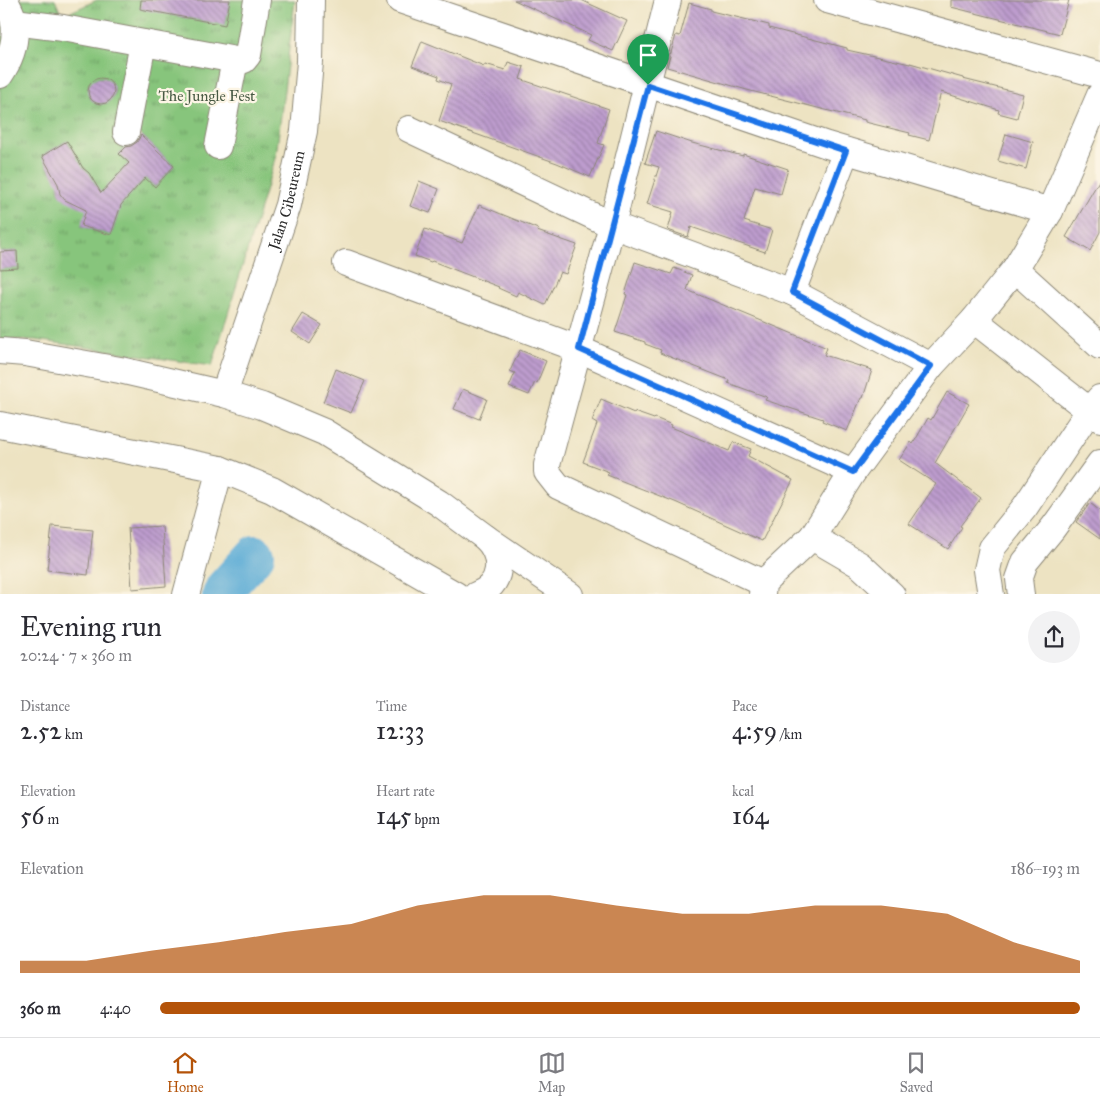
<!DOCTYPE html>
<html lang="en">
<head>
<meta charset="utf-8">
<style>
  body { margin:0; font-family:"IM FELL Great Primer",serif; background:#f2f2f3; color:#2b2b33; height:100vh; display:flex; flex-direction:column; font-size:19px; white-space:nowrap }
  * { box-sizing:border-box; margin:0 }
  p { font-size:16px; color:#7c7c81 }
  .icon { flex:none; width:28px; height:28px; fill:none; stroke:currentColor; stroke-width:2; stroke-linecap:round; stroke-linejoin:round }
  .map { position:relative; height:594px; overflow:hidden }
  .panel { display:flex; flex-direction:column; background:#fff; flex:1 }
  .panel>* { flex:none }
  .pin { position:absolute; display:grid; place-items:center; width:42px; height:42px; color:#fff; margin:-51px -21px; border-radius:50% 50% 50% 0; rotate:-45deg; box-shadow:0 0 5px #0007 }
  .pin .icon { rotate:45deg }
  .round { display:grid; place-items:center; flex:none; width:52px; height:52px; border-radius:26px; background:#f2f2f3 }
  .head { display:flex; align-items:center; justify-content:space-between; height:85px; padding:0 20px }
  h1 { font-size:28px; font-weight:600; line-height:38px }
  .metrics { display:grid; grid-template-columns:repeat(3,1fr); gap:8px; height:85px; padding:5px 20px }
  .metrics div { display:grid; align-content:center }
  .metrics b { font-size:25px; font-weight:600 }
  .metrics small { font-size:14px; font-weight:400 }
  .metrics p { font-size:14px }
  .chart { height:140px; padding:10px 20px }
  .chart p { display:flex; justify-content:space-between }
  .chart svg { width:100%; height:90px; margin-top:5px; fill:#b45309; opacity:.7 }
  ul { padding:0 20px; list-style:none; font-size:16px }
  li { display:grid; grid-template-columns:80px 60px 1fr; align-items:center; height:38px }
  li i { height:12px; border-radius:6px; background:#b45309 }
  .dock { display:flex; justify-content:space-around; align-items:center; height:70px; border-top:1px solid #e1e1e2; background:#fff; font-size:14px; color:#7c7c81 }
  .dock a { display:grid; justify-items:center; gap:2px }
  .dock .active { color:#b45309 }
  .map>svg:first-child { display:block }
  .grass { fill:url(#grass-tufts); stroke:#597854; fill-rule:evenodd }
  .lines { fill:none; stroke-linecap:round; stroke-linejoin:round }
  .river { stroke:#5cacd6; stroke-width:40 }
  .building { fill:url(#building-back-hatch) }
  .minor-casing { stroke:#8c8776; stroke-width:28 }
  .minor { stroke:#fff; stroke-width:26 }
  .route-casing { stroke:#fff; stroke-width:10 }
  .route { stroke:#1a73e8; stroke-width:6 }
  .labels { text-anchor:middle; stroke-width:4.5; stroke-linejoin:round; paint-order:stroke }
  .park-label { font-size:15px; fill:#475943; stroke:#fcf5e5 }
  .street-label { font-size:15px; fill:#2b2b2b; stroke:#fcf5e5 }
</style>
</head>
<body>
<div class="map">
<svg width="1100" height="595" viewBox="0 0 1100 595">
  <defs>
    <pattern id="grass-tufts" width="24" height="20" patternUnits="userSpaceOnUse" patternTransform="scale(1.25)"><rect width="24" height="20" fill="#87c57c"/><path d="M3 7l-1-3M5 7V3M7 7l1-3M15 17l-1-3M17 17v-4M19 17l1-3" fill="none" stroke="#6fa066"/></pattern>
    <pattern id="building-back-hatch" width="6" height="6" patternUnits="userSpaceOnUse" patternTransform="scale(1.25)"><rect width="6" height="6" fill="#bd9cce"/><path d="M-1 5l2 2M0 0l6 6M5-1l2 2" fill="none" stroke="#9a7fa7"/></pattern>
  </defs>
  <rect width="100%" height="100%" fill="#fcf5e5"/>
  <filter id="ink" filterUnits="userSpaceOnUse"><feTurbulence type="fractalNoise" baseFrequency=".02" numOctaves="2"/><feDisplacementMap in="SourceGraphic" scale="10" xChannelSelector="R" yChannelSelector="G"/><feConvolveMatrix kernelMatrix="1 2 1 2 8 2 1 2 1" color-interpolation-filters="sRGB"/></filter>
  <filter id="wash" filterUnits="userSpaceOnUse"><feTurbulence type="fractalNoise" baseFrequency=".0096" numOctaves="4" result="noise"/><feDisplacementMap in="SourceGraphic" scale="20" xChannelSelector="R" yChannelSelector="G"/><feGaussianBlur stdDeviation="1.12" result="paint"/><feColorMatrix in="noise" values="0 0 0 0 0 0 0 0 0 0 0 0 0 0 0 0 0 1.4 0 .05"/><feComposite in="paint" operator="in"/></filter>
  <g filter="url(#wash)">
    <rect width="100%" height="100%" fill="#ede3c2"/>
    <path class="grass" d="M 0,0 L 55,0 L 62,16 L 97,0 L 174,0 L 171,15 L 225,25 L 230,0 L 295,0 L 276,156 L 212,366 L 36,340 L 0,339 L 0,269 L 18,268 L 17,251 L 0,252 ZM 103,77 L 109,80 L 115,90 C 112,105 99,108 89,97 L 88,86 C 92,80 96,78 103,77 ZM 139,133 L 174,166 L 155,187 L 145,178 L 132,193 L 116,177 L 129,163 L 119,154 ZM 67,141 L 77,157 L 51,172 L 42,156 ZM 84,168 C 90,174 93,178 94,187 L 60,194 L 58,187 L 59,179 ZM 101,202 L 120,208 L 111,235 L 81,226 Z"/>
    <g class="lines">
      <path class="river" d="M 222,595 L 225,588 L 255,555"/>
    </g>
    <g id="blocks">
      <g class="building">
        <path d="M 141,0 L 230,0 L 225,25 L 140,9 Z"/>
        <path d="M 514,0 L 581,0 L 627,21 L 613,51 L 588,40 L 591,35 Z"/>
        <path d="M 951,0 L 1069,0 L 1060,34 L 951,7 Z"/>
        <path d="M 689,3 L 711,9 L 711,11 L 769,25 L 769,28 L 847,48 L 847,50 L 910,64 L 910,63 L 963,78 L 963,79 L 1023,94 L 1017,118 L 998,113 L 999,110 L 941,92 L 929,140 L 909,135 L 910,133 L 865,122 L 865,120 L 747,90 L 667,67 L 676,35 L 680,36 Z"/>
        <path d="M 422,41 L 484,66 L 485,64 L 505,70 L 508,62 L 524,67 L 520,79 L 609,109 L 598,143 L 604,145 L 590,177 L 557,163 L 439,121 L 451,84 L 438,79 L 439,76 L 412,66 Z"/>
        <circle cx="101" cy="91" r="13"/>
        <path d="M 656,131 L 692,143 L 743,156 L 743,154 L 788,169 L 781,194 L 755,187 L 744,221 L 772,230 L 765,252 L 691,227 L 688,237 L 668,230 L 673,212 L 647,204 L 659,167 L 645,163 Z"/>
        <path d="M 1006,134 L 1033,142 L 1026,169 L 998,161 Z"/>
        <path d="M 141,135 L 174,166 L 155,187 L 145,178 L 121,205 L 111,235 L 81,226 L 86,210 L 65,200 L 60,194 L 58,184 L 42,156 L 67,141 L 83,168 L 89,173 L 101,193 L 129,163 L 119,154 L 126,147 L 131,146 L 137,142 Z"/>
        <path d="M 1100,179 L 1100,232 L 1090,251 L 1066,237 Z"/>
        <path d="M 419,181 L 439,189 L 430,213 L 410,206 Z"/>
        <path d="M 479,205 L 538,229 L 537,231 L 577,245 L 566,274 L 560,272 L 545,305 L 518,292 L 516,296 L 498,288 L 499,287 L 432,261 L 431,262 L 415,256 L 425,229 L 462,243 Z"/>
        <path d="M 17,251 L 18,268 L 0,269 L 0,252 Z"/>
        <path d="M 635,262 L 671,274 L 674,268 L 692,275 L 687,290 L 827,348 L 824,355 L 872,370 L 863,398 L 861,398 L 847,431 L 822,421 L 823,419 L 765,400 L 767,397 L 728,383 L 729,380 L 660,353 L 661,350 L 645,344 L 645,342 L 615,332 L 627,295 L 625,294 Z"/>
        <path d="M 303,314 L 322,325 L 310,344 L 292,332 Z"/>
        <path d="M 520,350 L 546,361 L 537,383 L 535,382 L 529,395 L 509,387 L 515,373 L 510,371 Z"/>
        <path d="M 336,369 L 365,381 L 351,413 L 323,402 Z"/>
        <path d="M 463,389 L 487,399 L 479,419 L 454,409 Z"/>
        <path d="M 947,392 L 969,404 L 935,463 L 981,498 L 960,526 L 962,527 L 948,549 L 909,524 L 936,484 L 899,460 L 911,442 L 913,444 L 928,418 L 931,420 Z"/>
        <path d="M 601,399 L 634,413 L 634,412 L 654,419 L 655,418 L 672,425 L 671,427 L 729,451 L 733,442 L 751,449 L 748,456 L 793,480 L 762,541 L 675,502 L 607,475 L 609,472 L 583,462 L 597,424 L 592,421 Z"/>
        <path d="M 1090,503 L 1100,511 L 1100,539 L 1076,522 Z"/>
        <path d="M 52,526 L 93,530 L 88,575 L 47,570 Z"/>
        <path d="M 162,526 L 166,586 L 132,589 L 128,528 Z"/>
      </g>
    </g>
  </g>
  <g filter="url(#ink)">
    <use href="#blocks" fill-opacity="0" stroke="#8c8776" stroke-width="1"/>
    <g class="lines">
      <g class="minor-casing">
        <g id="minor">
          <path d="M 400,0 L 827,145 L 1050,211"/>
          <path d="M 668,0 L 612,225 L 547,465 L 547,472 L 558,486 L 763,583"/>
          <path d="M 827,0 L 1100,75"/>
          <path d="M 14,22 L 63,28 L 241,61 L 244,60 L 248,55 L 257,0"/>
          <path d="M 0,75 C 10,60 17,41 14,22 C 13,15 8,7 5,0"/>
          <path d="M 409,129 L 612,225 L 792,292 L 931,366"/>
          <path d="M 126,132 L 143,43"/>
          <path d="M 218,146 L 235,60"/>
          <path d="M 346,263 L 579,349 L 853,472"/>
          <path d="M 1015,269 L 1100,346"/>
          <path d="M 792,292 L 846,151"/>
          <path d="M 974,320 L 1100,419"/>
          <path d="M 0,351 L 25,353 L 120,370 L 224,394 L 262,406 L 324,432 L 439,503 L 486,538 L 570,595"/>
          <path id="s1" d="M 224,394 L 288,205 L 304,131 L 310,62 L 311,0"/>
          <path d="M 0,425 L 220,469 L 272,490 L 456,595"/>
          <path d="M 812,537 L 860,565 L 892,595"/>
          <path d="M 186,595 L 220,469"/>
          <path d="M 476,595 C 503,586 504,556 486,538"/>
          <path d="M 762,595 L 763,583 L 812,537 L 853,472 L 931,366 L 974,320 L 1015,269 L 1050,211 L 1100,95"/>
          <path d="M 991,595 L 987,570 L 992,548 L 1025,507 L 1089,411 L 1100,398"/>
          <path d="M 1021,595 L 1019,579 L 1025,562 L 1053,528 L 1100,463"/>
        </g>
      </g>
      <use href="#minor" class="minor"/>
    </g>
  </g>
  <g class="lines" filter="url(#ink)">
    <g class="route-casing">
      <path id="route" d="M 648,85 L 846,151 L 792,292 L 931,366 L 853,472 L 579,349 Z"/>
    </g>
    <use href="#route" class="route"/>
  </g>
  <g class="labels">
    <g class="park-label">
      <text x="207" y="101">The Jungle Fest</text>
    </g>
    <g class="street-label">
      <text dy="5" stroke="none"><textPath href="#s1" startOffset="204">Jalan Cibeureum</textPath></text>
    </g>
  </g>
</svg>
<div class="pin" style="left:648px;top:85px;background:#1e9e55"><svg class="icon" aria-label="arrive" viewBox="0 0 24 24"><path d="M6 21V4h12l-3 4 3 4H6"/></svg></div>
</div>
<section class="panel">
<div class="head"><div><h1>Evening run</h1><p>20:24 · 7 × 360 m</p></div><a class="round"><svg class="icon" aria-label="share" viewBox="0 0 24 24"><path d="M12 15V3M7 8l5-5 5 5M5 13v7h14v-7"/></svg></a></div>
<div class="metrics">
<div><p>Distance</p><b>2.52<small> km</small></b></div>
<div><p>Time</p><b>12:33</b></div>
<div><p>Pace</p><b>4:59<small> /km</small></b></div>
</div>
<div class="metrics">
<div><p>Elevation</p><b>56<small> m</small></b></div>
<div><p>Heart rate</p><b>145<small> bpm</small></b></div>
<div><p>kcal</p><b>164</b></div>
</div>
<div class="chart"><p><span>Elevation</span>186–193 m</p>
<svg viewBox="0 0 160 44" preserveAspectRatio="none"><path d="M0 44V38L10 38L20 33L30 29L40 24L50 20L60 11L70 6L80 6L90 11L100 15L110 15L120 11L130 11L140 15L150 29L160 38V44z"/></svg>
</div>
<ul>
<li><b>360 m</b>4:40<i style="width:100%"></i></li>
</ul>
</section>
<nav class="dock">
<a class="active"><svg class="icon" aria-label="home" viewBox="0 0 24 24"><path d="M3 11l9-7 9 7M6 9v11h12V9"/></svg>Home</a>
<a><svg class="icon" aria-label="map" viewBox="0 0 24 24"><path d="M3 6l6-2 6 2 6-2v14l-6 2-6-2-6 2zM9 4v14M15 6v14"/></svg>Map</a>
<a><svg class="icon" aria-label="saved" viewBox="0 0 24 24"><path d="M7 4h10v16l-5-4-5 4z"/></svg>Saved</a>
</nav>
</body>
</html>
